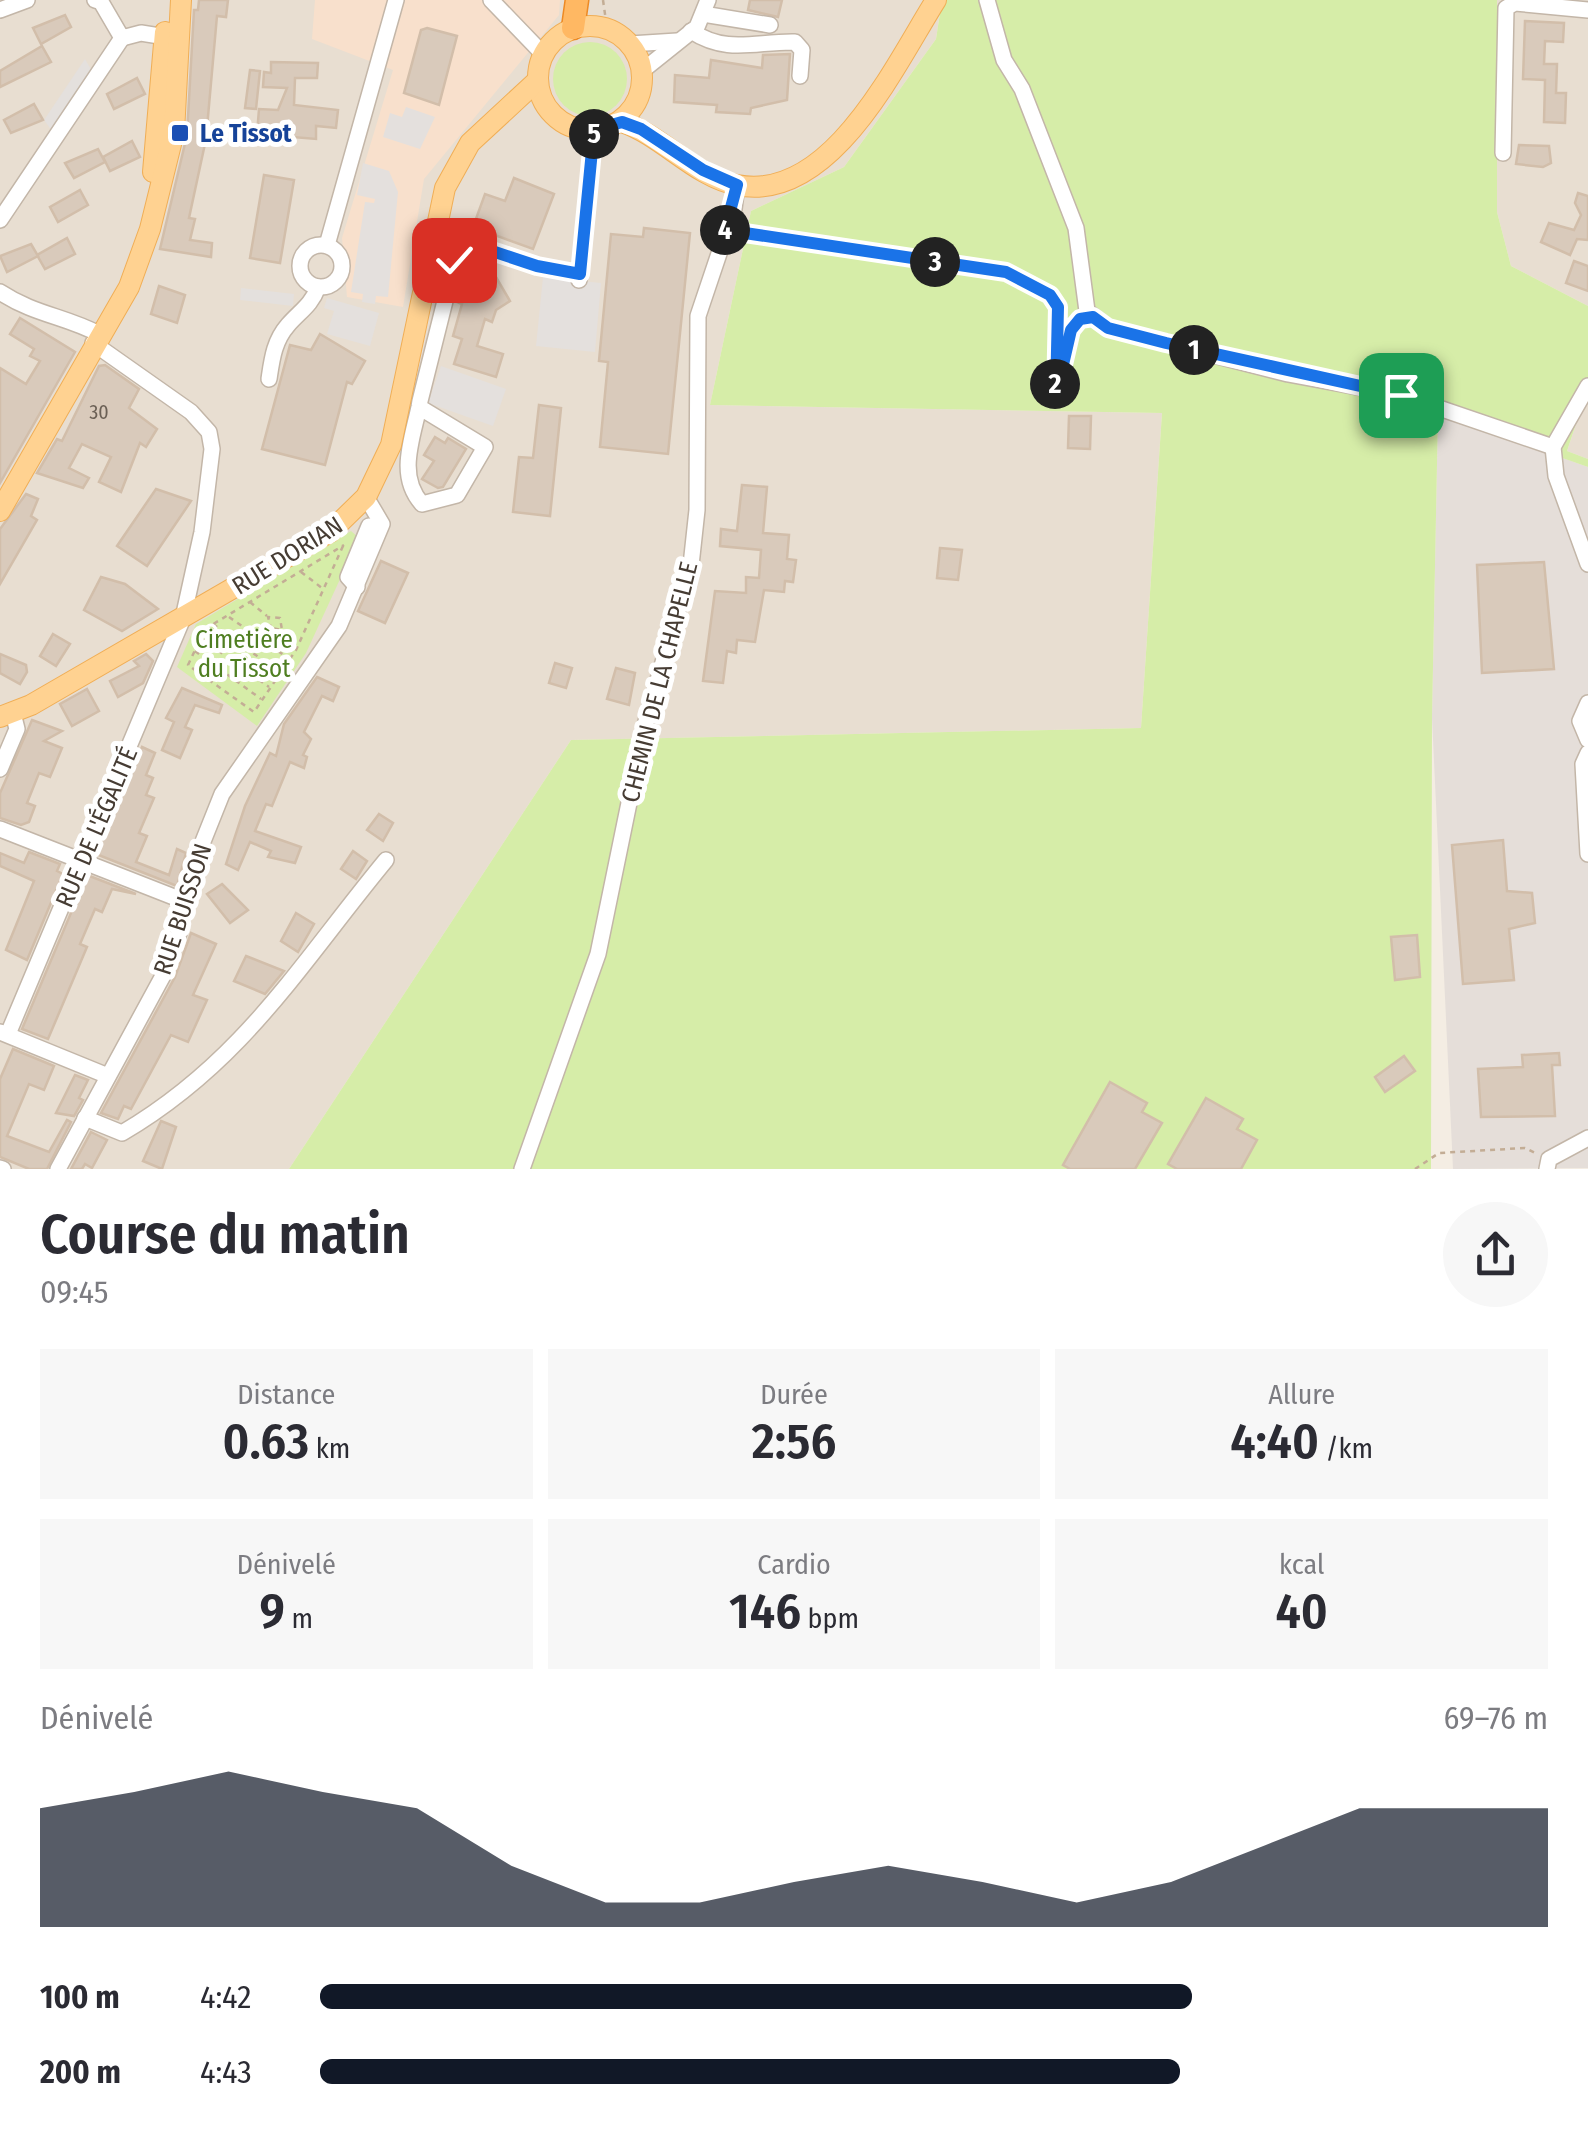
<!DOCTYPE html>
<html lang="fr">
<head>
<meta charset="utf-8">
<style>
  body { margin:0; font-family:"Fira Sans Condensed",sans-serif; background:#f7f7f7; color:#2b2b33; height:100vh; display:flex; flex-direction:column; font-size:38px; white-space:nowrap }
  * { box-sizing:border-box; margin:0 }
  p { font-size:32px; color:#7c7c81 }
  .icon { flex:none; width:55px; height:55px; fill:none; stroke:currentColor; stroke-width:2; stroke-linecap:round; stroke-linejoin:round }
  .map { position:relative; height:1169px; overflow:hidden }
  .sheet { display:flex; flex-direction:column; background:#fff; flex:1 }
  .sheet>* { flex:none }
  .pin { position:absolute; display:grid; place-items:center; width:85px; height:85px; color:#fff; margin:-42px; border-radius:20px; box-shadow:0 5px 15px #0006 }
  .km { position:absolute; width:50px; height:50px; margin:-25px; border-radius:50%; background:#222; color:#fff; font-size:28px; line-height:50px; text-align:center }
  .round { display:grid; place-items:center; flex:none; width:105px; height:105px; border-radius:52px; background:#f7f7f7 }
  .summary { display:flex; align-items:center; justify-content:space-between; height:170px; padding:0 40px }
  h1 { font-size:55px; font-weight:600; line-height:75px }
  .metrics { display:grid; grid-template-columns:repeat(3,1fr); gap:15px; height:170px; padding:10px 40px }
  .metrics div { display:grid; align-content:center; border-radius:0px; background:#f7f7f7; text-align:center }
  .metrics b { font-size:50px; font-weight:600 }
  .metrics small { font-size:28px; font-weight:400 }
  .metrics p { font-size:28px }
  .chart { height:280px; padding:20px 40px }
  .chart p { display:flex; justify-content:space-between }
  .chart svg { width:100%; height:180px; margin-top:10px; fill:#111827; opacity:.7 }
  ul { padding:0 40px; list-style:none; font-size:32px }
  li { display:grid; grid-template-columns:160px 120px 1fr; align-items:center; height:75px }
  li i { height:25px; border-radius:12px; background:#111827 }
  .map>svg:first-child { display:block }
  .residential { fill:#e8ded1 }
  .commercial { fill:#f8e0cc }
  .industrial { fill:#e5ded9 }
  .green { fill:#d6eda8 }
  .parking { fill:#e4e0dd }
  .building { fill:#d9cabb; stroke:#d2beaa; stroke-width:2.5 }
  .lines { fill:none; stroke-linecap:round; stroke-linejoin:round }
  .minor-casing { stroke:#c3b6a8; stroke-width:18 }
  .major-casing { stroke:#f0ae56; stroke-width:22 }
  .highway-casing { stroke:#ed8a24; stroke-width:25 }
  .path { stroke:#c3ad95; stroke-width:2.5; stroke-dasharray:5 5; stroke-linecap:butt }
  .minor { stroke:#fff; stroke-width:15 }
  .major { stroke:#ffd291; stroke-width:20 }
  .highway { stroke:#ffb863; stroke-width:22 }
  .route-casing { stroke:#fff; stroke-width:20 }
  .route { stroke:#1a73e8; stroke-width:12 }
  .transit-dot { fill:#1a4fb4; stroke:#fff; stroke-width:4 }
  .labels { text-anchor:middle; stroke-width:10; stroke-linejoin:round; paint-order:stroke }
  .number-label { font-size:20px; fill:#6b6055 }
  .transit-label { font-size:25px; font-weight:bold; fill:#164399; stroke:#fff; text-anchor:start }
  .street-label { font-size:25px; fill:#463c33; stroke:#fff }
  .park-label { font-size:25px; fill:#4f7e21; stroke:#fff }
</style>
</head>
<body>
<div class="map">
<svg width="1588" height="1169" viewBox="0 0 1588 1169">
  <rect width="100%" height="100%" fill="#f4ede3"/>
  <g class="residential">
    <path d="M 0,0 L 942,0 L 936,39 L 844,167 L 751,211 L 710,405 L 1162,413 L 1141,728 L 571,740 L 289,1169 L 0,1169 Z"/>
    <path d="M 1497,0 L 1588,0 L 1588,306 L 1511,266 L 1497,212 Z"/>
    <path d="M 1588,388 L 1588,459 L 1567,451 Z"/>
  </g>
  <path class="commercial" d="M 315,0 L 560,0 L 559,15 L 424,179 L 403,307 L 347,297 L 342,238 L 393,70 L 312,39 Z"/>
  <path class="industrial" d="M 1438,413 L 1588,467 L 1588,1168 L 1453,1169 L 1432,718 Z"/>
  <g class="green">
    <path d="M 942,0 L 1497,0 L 1497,212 L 1511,266 L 1588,306 L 1588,388 L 1567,451 L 1588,459 L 1588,467 L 1438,414 L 1432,718 L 1431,1169 L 289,1169 L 571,740 L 1141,728 L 1162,413 L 710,405 L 751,211 L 844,167 L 936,39 Z"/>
    <circle cx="590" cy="79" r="37"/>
    <path d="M 351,531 L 359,538 L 306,653 L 257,726 L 177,667 L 196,624 Z"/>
  </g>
  <g class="parking">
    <path d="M 85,59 L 92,71 L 52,131 L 44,120 Z"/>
    <path d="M 406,107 L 435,117 L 420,149 L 383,137 L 390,113 L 402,117 Z"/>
    <path d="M 363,163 L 389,171 L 398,192 L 388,297 L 376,296 L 375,304 L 362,302 L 363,294 L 351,292 L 365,202 L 374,203 L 375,199 L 357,195 Z"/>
    <path d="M 543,277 L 601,283 L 595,352 L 536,346 Z"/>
    <path d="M 241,288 L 294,294 L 293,306 L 240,300 Z"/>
    <path d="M 327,298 L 379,313 L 370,346 L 327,334 L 334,311 L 324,308 Z"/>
    <path d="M 441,366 L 506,389 L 493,426 L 428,403 Z"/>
  </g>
  <g class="building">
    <path d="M 199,0 L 228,0 L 226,17 L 217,16 L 206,139 L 189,218 L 195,219 L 190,240 L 212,243 L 211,257 L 160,249 L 187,135 L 194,10 L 198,10 Z"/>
    <path d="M 750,0 L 782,0 L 778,17 L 748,10 Z"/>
    <path d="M 65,15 L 71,27 L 41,44 L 33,28 Z"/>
    <path d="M 1525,21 L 1564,23 L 1563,42 L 1545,41 L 1544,64 L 1557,64 L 1556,93 L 1566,93 L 1565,123 L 1544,122 L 1545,80 L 1523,79 Z"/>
    <path d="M 427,28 L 457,36 L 439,105 L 404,93 L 421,30 Z"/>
    <path d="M 42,46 L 51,62 L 0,87 L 0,71 Z"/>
    <path d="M 790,54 L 787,100 L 751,108 L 750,114 L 716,112 L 717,105 L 674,102 L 675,75 L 709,78 L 711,60 L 762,68 L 763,55 Z"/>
    <path d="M 271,62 L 318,63 L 317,78 L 295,78 L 294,105 L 338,110 L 336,128 L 316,126 L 316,139 L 257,134 L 259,109 L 278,110 L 287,88 L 263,87 L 264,72 L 271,73 Z"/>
    <path d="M 250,70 L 260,71 L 256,109 L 245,108 Z"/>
    <path d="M 137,78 L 145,94 L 114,109 L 107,94 Z"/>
    <path d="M 34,104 L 43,120 L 11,133 L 4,120 Z"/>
    <path d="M 132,141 L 140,157 L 110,171 L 103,157 Z"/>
    <path d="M 1519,145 L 1549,146 L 1551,163 L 1543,167 L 1516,164 Z"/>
    <path d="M 98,149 L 105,162 L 74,178 L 65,163 Z"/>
    <path d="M 264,175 L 294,180 L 280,263 L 250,258 Z"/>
    <path d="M 514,178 L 554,194 L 533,249 L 473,227 L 485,194 L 505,201 Z"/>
    <path d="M 80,190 L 88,205 L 58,222 L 50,207 Z"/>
    <path d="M 1578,193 L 1588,196 L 1588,240 L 1577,239 L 1570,255 L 1541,242 L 1549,223 L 1574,230 L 1581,215 L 1575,203 Z"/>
    <path d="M 644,228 L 690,233 L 668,454 L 600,447 L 608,362 L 599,361 L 611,234 L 643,237 Z"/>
    <path d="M 67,238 L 75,254 L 45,269 L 37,255 Z"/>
    <path d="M 31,244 L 38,256 L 7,272 L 0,256 Z"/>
    <path d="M 1574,261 L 1588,266 L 1588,291 L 1566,283 Z"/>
    <path d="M 493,272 L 510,301 L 496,310 L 492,322 L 485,319 L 477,346 L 503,354 L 496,377 L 454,364 L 462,339 L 453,336 L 462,304 L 457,302 L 462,286 Z"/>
    <path d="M 159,286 L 185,295 L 177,323 L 151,314 Z"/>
    <path d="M 20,318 L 75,352 L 0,483 L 0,368 L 26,384 L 40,361 L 30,356 L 34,349 L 10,334 Z"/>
    <path d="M 320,334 L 365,361 L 352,384 L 347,382 L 325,465 L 262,449 L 290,345 L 311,350 Z"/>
    <path d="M 105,365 L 139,389 L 129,408 L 157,429 L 146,447 L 140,443 L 121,492 L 99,482 L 111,457 L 82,444 L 69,468 L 89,478 L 83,488 L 37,473 L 57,439 L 62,441 L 99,366 Z"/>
    <path d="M 539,405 L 561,408 L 550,516 L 513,512 L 519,457 L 533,458 Z"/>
    <path d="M 1069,416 L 1091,416 L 1090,449 L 1068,448 Z"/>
    <path d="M 435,437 L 445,443 L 448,438 L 466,449 L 443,487 L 438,488 L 422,479 L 434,461 L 424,455 Z"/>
    <path d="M 742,485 L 767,487 L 763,533 L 789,535 L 787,559 L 796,560 L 793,582 L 785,581 L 784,592 L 764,590 L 755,642 L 737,640 L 736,653 L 727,651 L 723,683 L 703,681 L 715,591 L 746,593 L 746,577 L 759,578 L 761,550 L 720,546 L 721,529 L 737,531 Z"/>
    <path d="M 156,489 L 191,501 L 147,566 L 117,546 Z"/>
    <path d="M 26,494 L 38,499 L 31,516 L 37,520 L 0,584 L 0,529 Z"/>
    <path d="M 940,548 L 962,550 L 958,580 L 937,578 Z"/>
    <path d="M 381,561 L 408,573 L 385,623 L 358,611 Z"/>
    <path d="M 1544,562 L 1554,669 L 1482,673 L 1477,565 Z"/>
    <path d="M 101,577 L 125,584 L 158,609 L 122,631 L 84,610 Z"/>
    <path d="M 53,634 L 70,644 L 56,666 L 40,656 Z"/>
    <path d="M 0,654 L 26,665 L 27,672 L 20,684 L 0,673 Z"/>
    <path d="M 146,654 L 153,661 L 143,683 L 118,697 L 110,681 L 139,666 L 134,661 Z"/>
    <path d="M 555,663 L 572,668 L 566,688 L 549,683 Z"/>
    <path d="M 616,668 L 635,673 L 629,705 L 607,699 Z"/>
    <path d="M 317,677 L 339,687 L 333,701 L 322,696 L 304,732 L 311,739 L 303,755 L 307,757 L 304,768 L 290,762 L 272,806 L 266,804 L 255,831 L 301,847 L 295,863 L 268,857 L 271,851 L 250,842 L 238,870 L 226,864 L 245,806 L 270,753 L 276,756 L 284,724 Z"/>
    <path d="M 182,688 L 222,705 L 219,713 L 195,705 L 185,727 L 192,730 L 180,758 L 162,750 L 174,722 L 166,718 Z"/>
    <path d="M 87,689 L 99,711 L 72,726 L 60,704 Z"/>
    <path d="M 32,720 L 62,731 L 44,741 L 62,748 L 50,777 L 39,773 L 27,803 L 35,806 L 29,822 L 21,825 L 0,818 L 0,793 Z"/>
    <path d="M 142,747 L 155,753 L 146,775 L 153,778 L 146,795 L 154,798 L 139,833 L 147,836 L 136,862 L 169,875 L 177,849 L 186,853 L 177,886 L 96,854 Z"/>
    <path d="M 379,814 L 393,823 L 383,841 L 367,830 Z"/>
    <path d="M 1503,840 L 1507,891 L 1532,893 L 1535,923 L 1509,929 L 1514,980 L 1463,984 L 1452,845 Z"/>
    <path d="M 353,851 L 367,861 L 356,879 L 341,869 Z"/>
    <path d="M 29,852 L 60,864 L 57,871 L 63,874 L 27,960 L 6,950 L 34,881 L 0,866 L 0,853 L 24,863 Z"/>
    <path d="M 87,875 L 136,894 L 112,889 L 102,912 L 95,909 L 80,944 L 87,947 L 48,1039 L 22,1029 Z"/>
    <path d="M 222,884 L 248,910 L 230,923 L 207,894 Z"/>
    <path d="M 296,913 L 314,924 L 298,952 L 281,941 Z"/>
    <path d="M 191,933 L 216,944 L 193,995 L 207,1000 L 188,1042 L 171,1035 L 131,1109 L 124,1106 L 118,1119 L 101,1113 L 175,977 Z"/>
    <path d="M 1417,935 L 1420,977 L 1395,980 L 1391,937 Z"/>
    <path d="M 246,956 L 284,971 L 265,994 L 234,981 Z"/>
    <path d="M 13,1049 L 54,1066 L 44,1090 L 29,1084 L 7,1136 L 49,1152 L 67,1120 L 71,1122 L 47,1169 L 29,1169 L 0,1157 L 0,1079 Z"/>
    <path d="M 1559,1053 L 1560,1065 L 1552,1065 L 1555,1116 L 1481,1117 L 1478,1069 L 1523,1067 L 1522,1055 Z"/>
    <path d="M 1404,1056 L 1415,1071 L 1385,1092 L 1375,1077 Z"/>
    <path d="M 75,1075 L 88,1080 L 79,1098 L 83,1100 L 74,1116 L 56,1113 Z"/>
    <path d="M 1110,1082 L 1147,1103 L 1142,1112 L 1162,1123 L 1135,1169 L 1070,1169 L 1063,1165 Z"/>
    <path d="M 1206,1098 L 1243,1119 L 1237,1129 L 1257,1140 L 1241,1169 L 1177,1169 L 1168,1164 Z"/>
    <path d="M 161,1121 L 176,1127 L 162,1169 L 143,1161 Z"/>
    <path d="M 91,1132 L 107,1140 L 92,1168 L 85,1164 L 82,1169 L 71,1169 Z"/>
  </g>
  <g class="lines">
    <g class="minor-casing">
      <g id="minor">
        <path d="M 95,0 L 101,2 L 122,38 L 141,33 L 172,38"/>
        <path d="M 491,0 L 543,54"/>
        <path d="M 987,0 L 1004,60 L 1022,89 L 1076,228 L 1087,311 L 1108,328 L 1288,374 L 1401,395 L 1553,447"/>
        <path d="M 0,10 L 27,0"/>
        <path d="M 703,14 L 770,25"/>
        <path d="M 691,31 C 728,55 756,41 795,42 L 802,50 L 800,76"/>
        <path d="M 630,44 L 677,41"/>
        <path d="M 642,71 L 697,27 L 708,0"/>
        <path d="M 1503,153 L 1506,8 L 1515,3 L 1588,10"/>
        <path d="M 0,220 L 122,38"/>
        <path d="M 327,245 L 396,0"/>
        <circle cx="321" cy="266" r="21"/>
        <path d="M 579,280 L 594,130"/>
        <path d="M 0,292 C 35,315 65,316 99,334"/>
        <path d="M 269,379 C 272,359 274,341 288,325 C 300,311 311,306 318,287"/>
        <path d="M 1588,386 L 1553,447 L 1556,476 L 1588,564"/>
        <path d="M 419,407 L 485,447 L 457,495 L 422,504 C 397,476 412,440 419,407 L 420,401 L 455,261 L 477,246 L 537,266 L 580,274"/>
        <path d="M 357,587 L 348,577 L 369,526"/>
        <path d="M 1588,703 L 1580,721 L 1588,740"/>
        <path d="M 1588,753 L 1583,764 L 1588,854"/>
        <path d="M 0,769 L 17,729 L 13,713"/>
        <path d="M 0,829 L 184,901"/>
        <path d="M 0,1032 L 108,1076"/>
        <path d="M 8,1034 L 183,618 L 202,532 L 212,449 L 209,432 L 191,412 L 93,343"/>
        <path d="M 85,1118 L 122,1133 C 243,1062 300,964 386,860"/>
        <path d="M 0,1168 L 3,1169"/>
        <path d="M 58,1169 L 165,972 L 180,930 L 192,869 L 222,794 L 339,626 L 382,524 L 366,497"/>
        <path d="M 522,1169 L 598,954 L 645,725 L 691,565 L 697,510 L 698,316 L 734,209 L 737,185"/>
        <path d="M 1547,1169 L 1549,1159 L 1588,1138"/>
      </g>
    </g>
    <g class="major-casing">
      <g id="major">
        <circle cx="590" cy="78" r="52"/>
        <path d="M 622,122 C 663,136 695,177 737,185 C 831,204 896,63 936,0"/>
        <path d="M 153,172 L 165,32"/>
        <path d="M 0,511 L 129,287 L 150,229 L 174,132 L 181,0"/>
        <path d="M 0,717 L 31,705 L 330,532 L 366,497 L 391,445 L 445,188 L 470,143 L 538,80"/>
      </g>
    </g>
    <g class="highway-casing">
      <path id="highway" d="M 573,28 L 577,0"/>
    </g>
    <g class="path">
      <path d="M 603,0 L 607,28"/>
      <path d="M 741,233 L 1007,272 L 1050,295 L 1057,307 L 1056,395 L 1071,330 L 1077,322"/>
      <path d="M 343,546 L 296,650 L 254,712 L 188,665 L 205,629 L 344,545"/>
      <path d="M 301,572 L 322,588"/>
      <path d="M 250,602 L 267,616"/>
      <path d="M 229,617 L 288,658"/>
      <path d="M 213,624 L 279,672"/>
      <path d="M 283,631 L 296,642"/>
      <path d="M 264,637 L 271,628 L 268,617 L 280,618 L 282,630 L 271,628"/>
      <path d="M 202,639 L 269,687"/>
      <path d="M 195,651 L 261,699"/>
      <path d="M 1415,1169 L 1439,1153 L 1525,1148 L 1537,1154"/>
    </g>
    <use href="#minor" class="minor"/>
    <use href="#major" class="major"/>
    <use href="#highway" class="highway"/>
  </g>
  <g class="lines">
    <g class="route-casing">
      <path id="route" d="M 454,260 L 477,246 L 537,266 L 580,274 L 594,130 L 622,122 L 641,129 L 703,170 L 737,185 L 725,230 L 1006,272 L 1050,295 L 1058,307 L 1056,395 L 1071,330 L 1080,319 L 1093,317 L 1108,328 L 1166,343 L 1401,395"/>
    </g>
    <use href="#route" class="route"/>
  </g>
  <rect class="transit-dot" x="170" y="123" width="20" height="20" rx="5"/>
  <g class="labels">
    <g class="number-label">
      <text x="99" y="419">30</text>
    </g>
    <g class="transit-label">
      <text x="200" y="142">Le Tissot</text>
    </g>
    <g class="street-label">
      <text transform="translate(287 555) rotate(-32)" y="9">RUE DORIAN</text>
      <text transform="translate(659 682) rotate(-76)" y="9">CHEMIN DE LA CHAPELLE</text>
      <text transform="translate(96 827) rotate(-67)" y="9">RUE DE L'ÉGALITÉ</text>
      <text transform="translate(182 909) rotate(-72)" y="9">RUE BUISSON</text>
    </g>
    <g class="park-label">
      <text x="244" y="648">Cimetière<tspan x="244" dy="29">du Tissot</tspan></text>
    </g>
  </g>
</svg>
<div class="pin" style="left:1401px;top:395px;background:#1e9e55"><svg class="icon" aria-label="arrive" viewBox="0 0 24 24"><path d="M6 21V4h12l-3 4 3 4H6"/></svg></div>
<div class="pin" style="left:454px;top:260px;background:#d93025"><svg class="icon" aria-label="check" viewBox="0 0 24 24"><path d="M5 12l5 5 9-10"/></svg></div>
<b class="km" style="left:1194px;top:350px">1</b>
<b class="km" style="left:1055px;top:384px">2</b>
<b class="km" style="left:935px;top:262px">3</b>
<b class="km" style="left:725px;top:230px">4</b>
<b class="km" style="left:594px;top:134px">5</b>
</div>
<section class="sheet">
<div class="summary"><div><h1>Course du matin</h1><p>09:45</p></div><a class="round"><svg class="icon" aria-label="share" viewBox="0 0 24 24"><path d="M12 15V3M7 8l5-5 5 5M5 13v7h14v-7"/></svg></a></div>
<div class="metrics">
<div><p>Distance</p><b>0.63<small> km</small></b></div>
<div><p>Durée</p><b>2:56</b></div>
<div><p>Allure</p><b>4:40<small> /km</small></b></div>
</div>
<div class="metrics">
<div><p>Dénivelé</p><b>9<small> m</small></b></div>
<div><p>Cardio</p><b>146<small> bpm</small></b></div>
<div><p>kcal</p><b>40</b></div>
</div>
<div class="chart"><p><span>Dénivelé</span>69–76 m</p>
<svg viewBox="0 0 160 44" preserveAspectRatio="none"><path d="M0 44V15L10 11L20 6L30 11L40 15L50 29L60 38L70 38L80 33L90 29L100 33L110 38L120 33L130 24L140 15L150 15L160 15V44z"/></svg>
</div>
<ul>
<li><b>100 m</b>4:42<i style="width:71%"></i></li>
<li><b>200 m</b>4:43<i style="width:70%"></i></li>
</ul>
</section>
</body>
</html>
